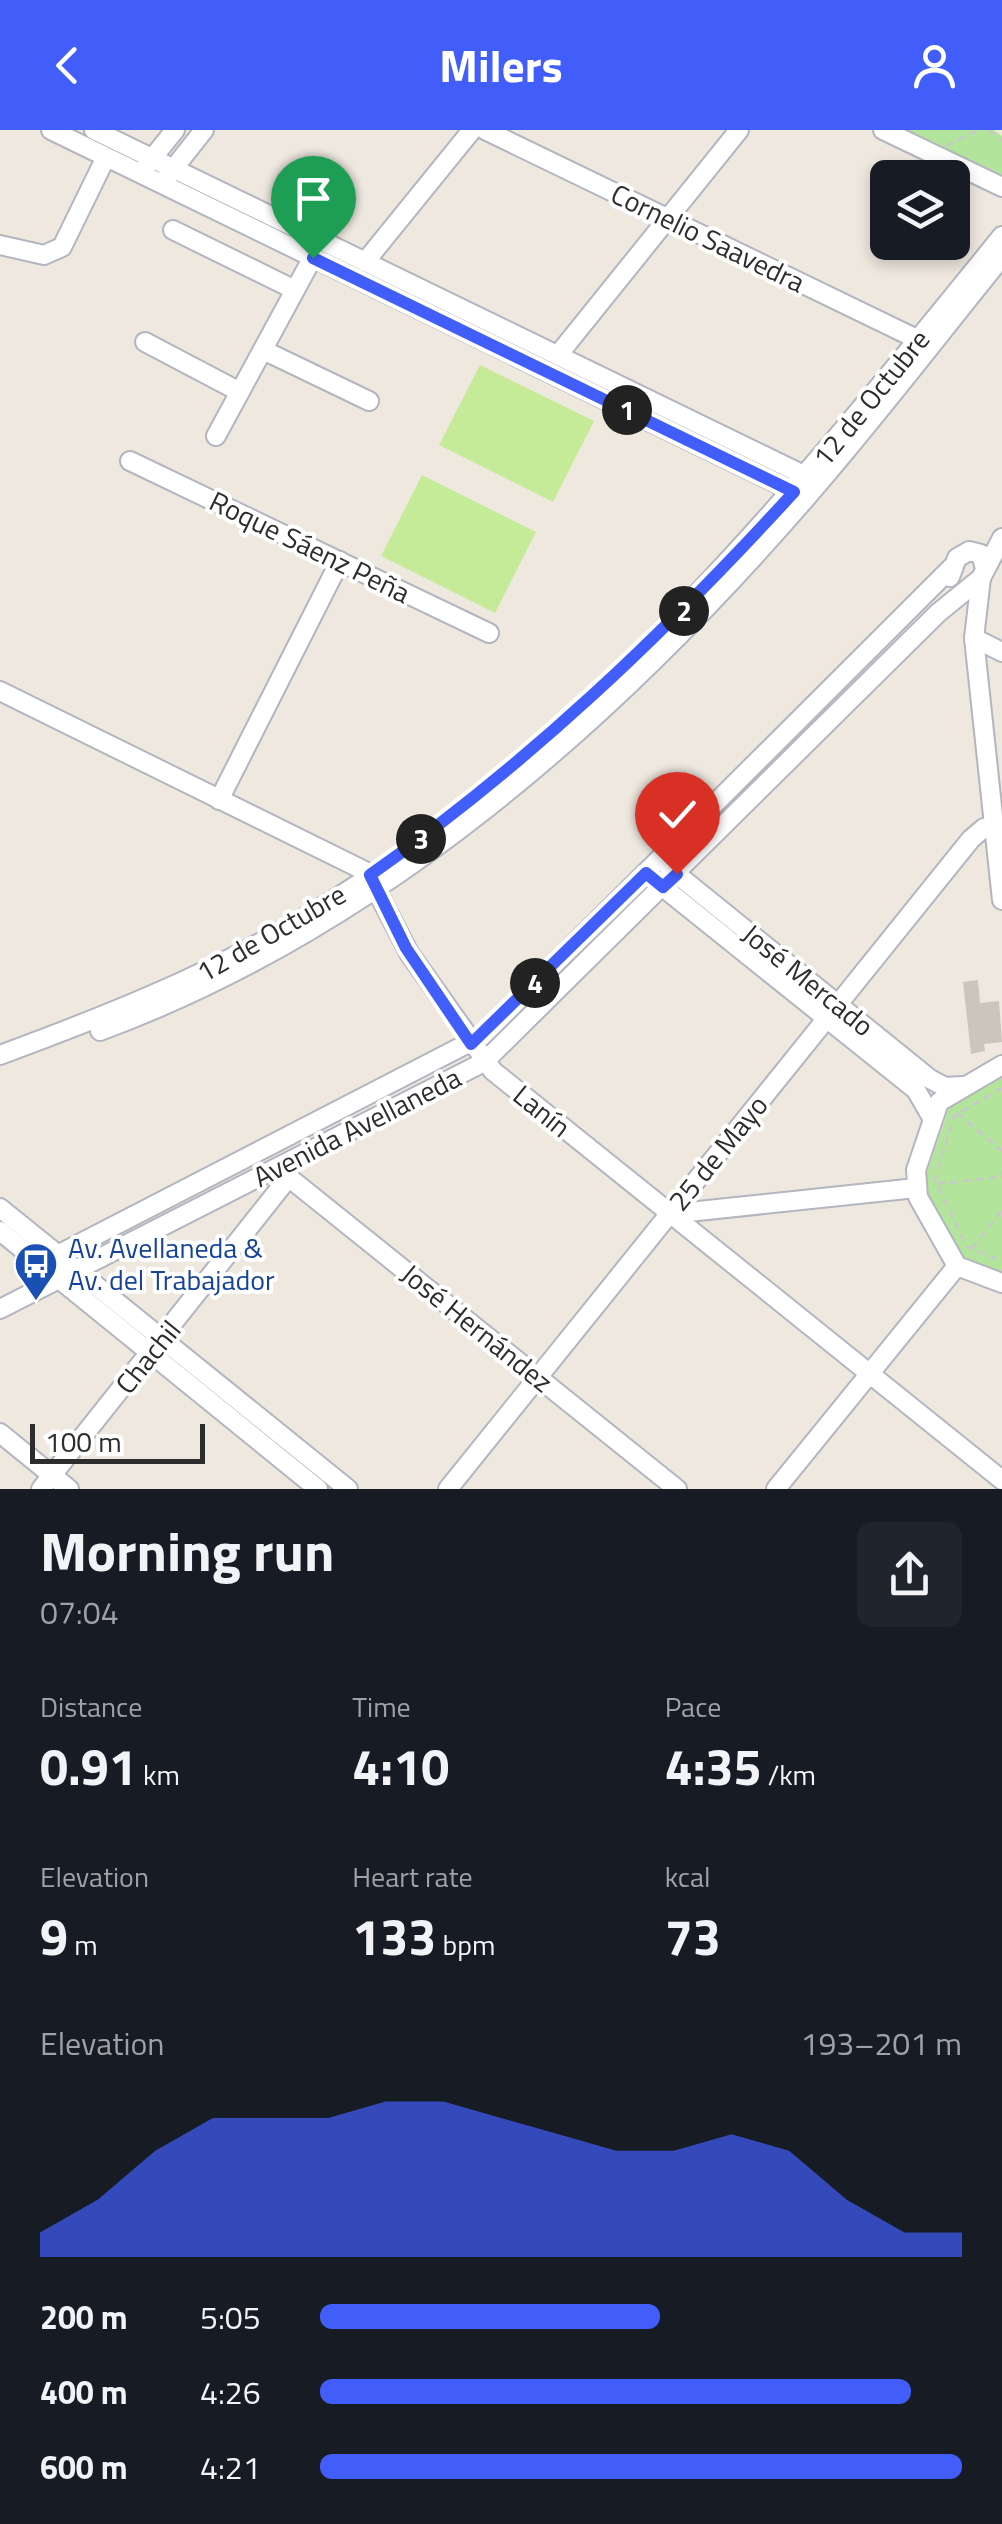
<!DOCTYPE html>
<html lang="en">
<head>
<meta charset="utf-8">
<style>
  body { margin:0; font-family:"Titillium Web",sans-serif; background:#20242c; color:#f1f3f6; height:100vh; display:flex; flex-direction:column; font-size:38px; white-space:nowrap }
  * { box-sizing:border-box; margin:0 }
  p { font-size:32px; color:#9ea1a6 }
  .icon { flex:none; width:55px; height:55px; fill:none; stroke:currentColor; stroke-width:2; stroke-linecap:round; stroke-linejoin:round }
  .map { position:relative; height:1359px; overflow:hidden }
  .drawer { display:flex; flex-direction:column; background:#171b24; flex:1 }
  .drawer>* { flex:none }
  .fabs { position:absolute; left:870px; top:30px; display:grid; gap:20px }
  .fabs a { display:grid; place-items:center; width:100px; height:100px; border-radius:15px; background:#171b24; box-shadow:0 5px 15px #0003; font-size:50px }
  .scale { position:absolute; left:30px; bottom:25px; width:175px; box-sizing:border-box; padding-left:10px; border:5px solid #2d2d2d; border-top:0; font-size:28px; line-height:35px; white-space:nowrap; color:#2d2d2d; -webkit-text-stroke:8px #fff; paint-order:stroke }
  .pin { position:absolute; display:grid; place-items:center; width:85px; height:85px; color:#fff; margin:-102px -42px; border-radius:50% 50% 50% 0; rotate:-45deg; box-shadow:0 0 10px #0007 }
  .pin .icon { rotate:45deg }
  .km { position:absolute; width:50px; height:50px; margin:-25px; border-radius:50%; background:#222; color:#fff; font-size:28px; line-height:50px; text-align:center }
  .round { display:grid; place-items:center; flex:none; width:105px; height:105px; border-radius:15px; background:#20242c }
  .overview { display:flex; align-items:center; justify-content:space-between; height:170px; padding:0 40px }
  h1 { font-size:55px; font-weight:700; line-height:75px }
  .stats { display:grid; grid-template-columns:repeat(3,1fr); gap:15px; height:170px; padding:10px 40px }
  .stats div { display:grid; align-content:center }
  .stats b { font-size:50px; font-weight:700 }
  .stats small { font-size:28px; font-weight:400 }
  .stats p { font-size:28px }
  .chart { height:280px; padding:20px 40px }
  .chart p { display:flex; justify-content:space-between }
  .chart svg { width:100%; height:180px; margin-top:10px; fill:#415efa; opacity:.7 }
  ul { padding:0 40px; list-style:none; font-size:32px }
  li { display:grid; grid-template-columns:160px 120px 1fr; align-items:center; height:75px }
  li i { height:25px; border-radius:12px; background:#415efa }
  header { display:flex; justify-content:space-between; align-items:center; height:130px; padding:0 40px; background:#415efa; color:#fff; font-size:45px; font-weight:700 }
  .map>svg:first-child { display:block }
  .green { fill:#b3e49c }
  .pitch { fill:#c6eb98 }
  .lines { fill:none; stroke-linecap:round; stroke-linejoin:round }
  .stream { stroke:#74cbef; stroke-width:4 }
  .building { fill:#cac6be }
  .minor-casing { stroke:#b3b5c0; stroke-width:22 }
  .path { stroke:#c8c8c8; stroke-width:2.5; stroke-dasharray:8 5; stroke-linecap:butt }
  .minor { stroke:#fff; stroke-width:18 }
  .route-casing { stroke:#fff; stroke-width:20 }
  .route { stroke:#415efa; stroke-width:12 }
  .labels { text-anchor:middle; stroke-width:8; stroke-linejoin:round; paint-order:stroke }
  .street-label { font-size:28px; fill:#2d2d2d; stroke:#fff }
  .transit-label { font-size:28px; fill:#164399; stroke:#fff; text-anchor:start }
</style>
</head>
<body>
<header><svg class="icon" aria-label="back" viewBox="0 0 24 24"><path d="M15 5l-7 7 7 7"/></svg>Milers<svg class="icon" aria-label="person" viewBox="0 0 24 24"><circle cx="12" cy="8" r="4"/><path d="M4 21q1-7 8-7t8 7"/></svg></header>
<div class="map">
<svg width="1002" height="1359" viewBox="0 0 1002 1359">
  <rect width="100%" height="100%" fill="#eee8df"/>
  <g class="green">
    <path d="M 907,0 L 994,0 L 1002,6 L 1002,48 Z"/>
    <path d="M 1002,945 L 1002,1142 L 961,1127 L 926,1063 L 925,1048 L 950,975 Z"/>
  </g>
  <g class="pitch">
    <path d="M 480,235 L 594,291 L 553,372 L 439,315 Z"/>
    <path d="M 422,345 L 536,402 L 495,483 L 381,426 Z"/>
  </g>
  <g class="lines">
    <g class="stream">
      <path d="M 71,0 L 133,30"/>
      <path d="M 181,53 L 787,348"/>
    </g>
  </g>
  <path class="building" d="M 978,850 L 980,873 L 999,871 L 1002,912 L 984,914 L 985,921 L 971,924 L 963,852 Z"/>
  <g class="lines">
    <g class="minor-casing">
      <g id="minor">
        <path d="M 51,0 L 801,365"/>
        <path d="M 94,0 L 814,350"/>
        <path d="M 485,0 L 925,213"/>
        <path d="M 883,0 L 1002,57"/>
        <path d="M 147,35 L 175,0"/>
        <path d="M 167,47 L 204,0"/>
        <path d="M 173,100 L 295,160"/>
        <path d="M 0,115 L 44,125 L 62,117 L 106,27"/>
        <path d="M 365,132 L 472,0"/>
        <path d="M 145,212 L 240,262"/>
        <path d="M 263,220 L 369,271"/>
        <path d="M 558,225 L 739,0"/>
        <path d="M 216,306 L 313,127"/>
        <path d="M 130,331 L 489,503"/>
        <path d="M 950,447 L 957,428 L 969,421 L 981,424 L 985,439"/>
        <path d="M 981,448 L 974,508 L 1002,770"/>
        <path d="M 974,508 L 1002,522"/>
        <path d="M 0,561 L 367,742 L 409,823 L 493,941 L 1002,1350"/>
        <path d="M 219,670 L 340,431"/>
        <path d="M 669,738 L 930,949 L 945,957 L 962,956"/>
        <path d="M 654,750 L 916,960 L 931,986"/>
        <path d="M 100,901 C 379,798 614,590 806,368 C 874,290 937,207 1002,127"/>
        <path d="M 0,925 C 100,888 197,850 290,796 C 582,628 793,364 1002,106"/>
        <path d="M 1002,935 L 939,972 L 916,1040 L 918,1067 L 957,1136 L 1002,1153"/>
        <path d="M 277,1038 L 677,1359"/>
        <path d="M 0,1078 L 348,1359"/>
        <path d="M 670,1084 L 916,1058"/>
        <path d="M 0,1101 L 318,1359"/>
        <path d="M 40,1134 L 482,906 L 952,437"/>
        <path d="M 0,1179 L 484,932 L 938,483 L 981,448 L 1002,408"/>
        <path d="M 0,1303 L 69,1359"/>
        <path d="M 41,1359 L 289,1047"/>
        <path d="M 448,1359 L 971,709 L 984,698 L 1002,695"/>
        <path d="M 776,1359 L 957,1136"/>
      </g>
    </g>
    <g class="path">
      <path d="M 989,0 L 1002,11"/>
      <path d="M 946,16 L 978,0"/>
      <path d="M 1002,958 L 954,986 L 935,1050 L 967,1117 L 1002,1131"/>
      <path d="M 957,983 L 1002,1021"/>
      <path d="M 1002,1040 L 1002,1050"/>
      <path d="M 937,1054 L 1000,1047"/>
      <path d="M 972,1118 L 1002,1080"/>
    </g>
    <use href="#minor" class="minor"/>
  </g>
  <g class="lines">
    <g class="route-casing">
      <path id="route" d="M 313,128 L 794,362 C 664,504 528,634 370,745 L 406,818 L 471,914 L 646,743 L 663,757 L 677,744"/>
    </g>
    <use href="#route" class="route"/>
  </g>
  <defs>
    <g id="bus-pin" transform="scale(2.25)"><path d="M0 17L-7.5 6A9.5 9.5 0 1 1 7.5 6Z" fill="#1a4fb4" stroke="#fff"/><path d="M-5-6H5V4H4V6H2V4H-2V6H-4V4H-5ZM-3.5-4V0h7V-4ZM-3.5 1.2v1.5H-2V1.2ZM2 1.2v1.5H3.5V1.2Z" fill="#fff"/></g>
  </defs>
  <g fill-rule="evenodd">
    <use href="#bus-pin" x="36" y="1134"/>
  </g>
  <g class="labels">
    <g class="street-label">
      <text transform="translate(708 108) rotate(26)" y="10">Cornelio Saavedra</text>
      <text transform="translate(871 268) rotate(-51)" y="10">12 de Octubre</text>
      <text transform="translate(310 417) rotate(26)" y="10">Roque Sáenz Peña</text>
      <text transform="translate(271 803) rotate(-30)" y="10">12 de Octubre</text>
      <text transform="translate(808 850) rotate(39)" y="10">José Mercado</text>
      <text transform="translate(542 981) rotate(39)" y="10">Lanín</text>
      <text transform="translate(357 997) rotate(-27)" y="10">Avenida Avellaneda</text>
      <text transform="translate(718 1023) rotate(-51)" y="10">25 de Mayo</text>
      <text transform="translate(477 1198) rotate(39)" y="10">José Hernández</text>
      <text transform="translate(148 1227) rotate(-51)" y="10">Chachil</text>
    </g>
    <g class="transit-label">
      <text x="68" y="1128">Av. Avellaneda &amp;<tspan x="68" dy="32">Av. del Trabajador</tspan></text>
    </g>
  </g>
</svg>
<div class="fabs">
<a><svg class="icon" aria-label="layers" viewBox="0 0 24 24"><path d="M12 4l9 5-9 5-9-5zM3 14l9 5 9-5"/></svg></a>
</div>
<div class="scale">100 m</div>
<div class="pin" style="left:313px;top:128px;background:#1e9e55"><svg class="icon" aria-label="arrive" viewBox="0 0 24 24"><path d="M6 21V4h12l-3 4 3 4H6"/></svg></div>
<div class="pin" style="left:677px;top:744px;background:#d93025"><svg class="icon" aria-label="check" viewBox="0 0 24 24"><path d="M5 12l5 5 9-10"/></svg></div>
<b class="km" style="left:627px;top:280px">1</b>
<b class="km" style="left:684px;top:481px">2</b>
<b class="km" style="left:421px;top:709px">3</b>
<b class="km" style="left:535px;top:853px">4</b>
</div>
<section class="drawer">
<div class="overview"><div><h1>Morning run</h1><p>07:04</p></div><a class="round"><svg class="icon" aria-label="share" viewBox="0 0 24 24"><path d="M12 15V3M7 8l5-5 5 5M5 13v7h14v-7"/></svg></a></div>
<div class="stats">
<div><p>Distance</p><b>0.91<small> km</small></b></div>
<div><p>Time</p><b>4:10</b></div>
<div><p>Pace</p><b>4:35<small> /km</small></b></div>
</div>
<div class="stats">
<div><p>Elevation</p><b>9<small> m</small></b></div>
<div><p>Heart rate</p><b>133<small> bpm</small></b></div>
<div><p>kcal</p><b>73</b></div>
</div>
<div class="chart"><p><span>Elevation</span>193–201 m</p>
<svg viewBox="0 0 160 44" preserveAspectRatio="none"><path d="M0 44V38L10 30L20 18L30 10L40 10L50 10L60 6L70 6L80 10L90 14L100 18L110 18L120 14L130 18L140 30L150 38L160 38V44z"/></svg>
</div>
<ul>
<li><b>200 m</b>5:05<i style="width:53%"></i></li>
<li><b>400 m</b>4:26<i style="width:92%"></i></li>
<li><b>600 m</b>4:21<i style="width:100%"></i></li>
</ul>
</section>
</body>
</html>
